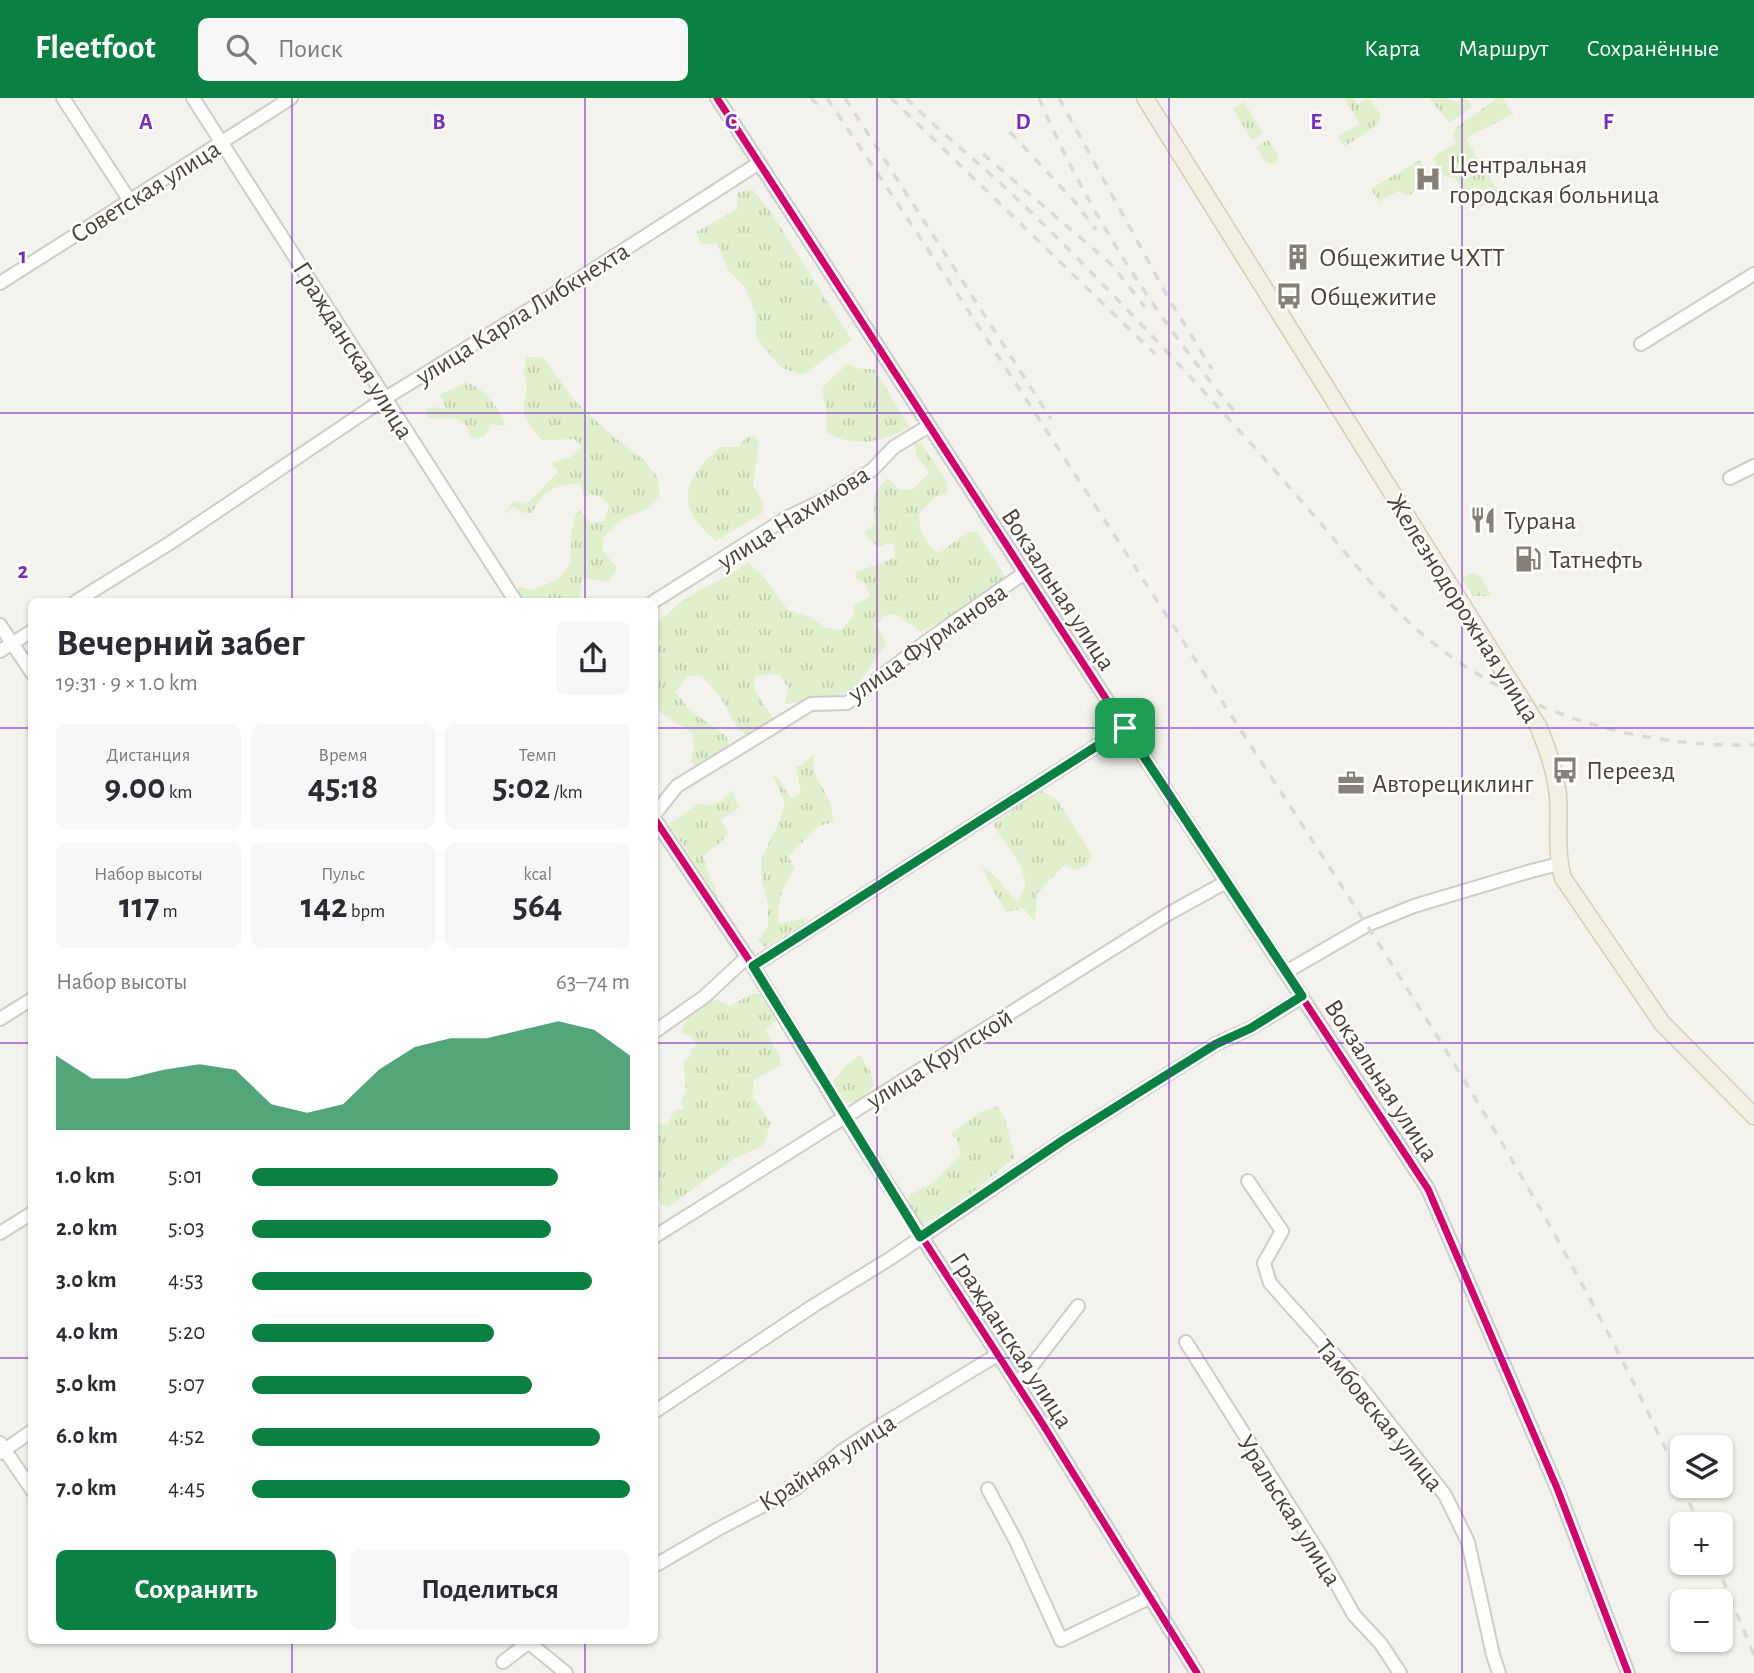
<!DOCTYPE html>
<html lang="ru">
<head>
<meta charset="utf-8">
<style>
  body { margin:0; font-family:"Alegreya Sans",sans-serif; background:#f7f7f7; color:#2b2b33; height:100vh; display:flex; flex-direction:column; font-size:26px; white-space:nowrap }
  * { box-sizing:border-box; margin:0 }
  p { font-size:23px; color:#7c7c81 }
  .icon { flex:none; width:38px; height:38px; fill:none; stroke:currentColor; stroke-width:2; stroke-linecap:round; stroke-linejoin:round }
  .map { position:relative; flex:1; overflow:hidden }
  .panel { position:absolute; left:28px; top:500px; width:630px; height:1046px; display:flex; flex-direction:column; background:#fff; border-radius:10px; box-shadow:0 2px 5px #0004 }
  .panel>* { flex:none }
  .fabs { position:absolute; left:1670px; top:1337px; display:grid; gap:14px }
  .fabs a { display:grid; place-items:center; width:63px; height:63px; border-radius:10px; background:#fff; box-shadow:0 2px 5px #0004; font-size:35px }
  .pin { position:absolute; display:grid; place-items:center; width:60px; height:60px; color:#fff; margin:-30px; border-radius:14px; box-shadow:0 4px 10px #0006 }
  .round { display:grid; place-items:center; flex:none; width:74px; height:74px; border-radius:10px; background:#f7f7f7 }
  .headline { display:flex; align-items:center; justify-content:space-between; height:119px; padding:0 28px }
  h1 { font-size:38px; font-weight:600; line-height:52px }
  .metrics { display:grid; grid-template-columns:repeat(3,1fr); gap:10px; height:119px; padding:7px 28px }
  .metrics div { display:grid; align-content:center; border-radius:10px; background:#f7f7f7; text-align:center }
  .metrics b { font-size:35px; font-weight:600 }
  .metrics small { font-size:19px; font-weight:400 }
  .metrics p { font-size:19px }
  .chart { height:196px; padding:14px 28px }
  .chart p { display:flex; justify-content:space-between }
  .chart svg { width:100%; height:126px; margin-top:7px; fill:#0b8043; opacity:.7 }
  .primary-button { display:flex; gap:14px; margin-top:auto; padding:14px 28px }
  .primary-button a { flex:1; height:80px; border-radius:10px; background:#0b8043; color:#fff; font-size:28px; font-weight:600; line-height:80px; text-align:center }
  .primary-button a+a { background:#f7f7f7; color:#2b2b33 }
  ul { padding:0 28px; list-style:none; font-size:23px }
  li { display:grid; grid-template-columns:112px 84px 1fr; align-items:center; height:52px }
  li i { height:18px; border-radius:9px; background:#0b8043 }
  header { display:flex; align-items:center; gap:42px; box-sizing:border-box; height:98px; padding:0 35px; background:#0b8043; color:#fff }
  header strong { font-size:33px }
  nav { display:flex; gap:38px; margin-inline-start:auto; font-size:24px }
  .search { width:490px; height:63px; background:#f7f7f7; display:flex; align-items:center; gap:18px; box-sizing:border-box; padding:0 24px; border-radius:10px; color:#7c7c81; font-size:26px }
  .map>svg:first-child { display:block }
  .grass { fill:url(#grass-tufts) }
  .lines { fill:none; stroke-linecap:round; stroke-linejoin:round }
  .minor-casing { stroke:#cfcdc7; stroke-width:16 }
  .major-casing { stroke:#d6ceb9; stroke-width:19 }
  .minor { stroke:#fdfdfc; stroke-width:12 }
  .major { stroke:#f2efe5; stroke-width:16 }
  .rail { stroke:#dadad9; stroke-width:3.5; stroke-dasharray:9 9; stroke-linecap:butt }
  .cycleway-casing { stroke:#fff; stroke-width:11 }
  .cycleway { stroke:#d6006c; stroke-width:7 }
  .route-casing { stroke:#fff; stroke-width:14 }
  .route { stroke:#0b8043; stroke-width:9 }
  .grid { fill:none; stroke:#7b2cbf; stroke-width:2; stroke-opacity:0.55 }
  .labels { text-anchor:middle; stroke-width:5; stroke-linejoin:round; paint-order:stroke }
  .poi-label { font-size:26px; fill:#4b4337; stroke:#fff; text-anchor:start }
  .street-label { font-size:26px; fill:#4b4337; stroke:#fff }
  .grid-label { font-size:23px; text-anchor:middle; font-weight:bold; fill:#7b2cbf; stroke:#fff; stroke-width:5; stroke-linejoin:round; paint-order:stroke }
</style>
</head>
<body>
<header>
<strong>Fleetfoot</strong>
<div class="search"><svg class="icon" aria-label="search" viewBox="0 0 24 24"><circle cx="10" cy="10" r="6"/><path d="M15 15l6 6"/></svg>Поиск</div>
<nav><a>Карта</a><a>Маршрут</a><a>Сохранённые</a></nav>
</header>
<div class="map">
<svg width="1754" height="1575" viewBox="0 0 1754 1575">
  <defs>
    <pattern id="grass-tufts" width="24" height="20" patternUnits="userSpaceOnUse" patternTransform="scale(1.75)"><rect width="24" height="20" fill="#e0efcc"/><path d="M3 7l-1-3M5 7V3M7 7l1-3M15 17l-1-3M17 17v-4M19 17l1-3" fill="none" stroke="#c2ceb0"/></pattern>
  </defs>
  <rect width="100%" height="100%" fill="#f3f2ed"/>
  <g class="grass">
    <path d="M 1344,0 L 1353,0 L 1357,6 L 1367,1 L 1371,3 L 1381,18 L 1378,26 L 1344,49 L 1338,38 L 1360,26 Z"/>
    <path d="M 1429,0 L 1447,0 L 1457,5 L 1460,0 L 1466,0 L 1471,6 L 1471,10 L 1449,25 Z"/>
    <path d="M 1497,0 L 1502,0 L 1513,16 L 1466,40 L 1500,97 L 1474,113 L 1455,80 L 1444,78 L 1434,61 L 1436,57 L 1456,45 L 1453,37 L 1456,30 Z"/>
    <path d="M 1244,4 L 1263,35 L 1252,42 L 1233,11 Z"/>
    <path d="M 1268,42 L 1279,58 L 1276,65 C 1265,69 1261,57 1256,49 Z"/>
    <path d="M 1419,62 L 1431,77 L 1428,86 L 1408,98 L 1398,93 L 1379,104 L 1371,91 Z"/>
    <path d="M 752,91 L 770,113 L 852,242 L 803,277 L 782,270 L 756,240 L 756,217 L 746,191 L 729,173 L 717,145 L 701,147 L 696,134 L 737,111 L 737,95 Z"/>
    <path d="M 526,259 L 543,259 L 574,302 L 609,335 L 645,363 L 657,379 L 660,397 L 645,412 L 622,421 L 602,441 L 604,454 L 617,470 L 609,484 L 583,480 L 579,500 L 582,504 L 523,504 L 516,494 L 520,489 L 532,492 L 557,482 L 571,464 L 571,436 L 576,415 L 580,413 L 591,425 L 604,423 L 609,407 L 603,400 L 591,396 L 584,399 L 580,385 C 552,390 546,388 532,415 L 525,415 L 512,409 L 502,419 L 513,403 L 527,406 L 558,374 L 551,365 L 571,359 L 582,349 L 574,341 L 542,342 C 536,334 525,323 524,313 C 523,299 531,287 523,274 Z"/>
    <path d="M 847,266 L 861,271 L 874,271 L 910,329 C 881,344 856,351 826,334 L 827,319 L 822,290 Z"/>
    <path d="M 465,284 C 485,290 498,309 506,328 L 490,326 L 485,338 L 472,341 C 463,311 449,325 427,319 L 425,311 L 434,309 L 446,311 L 443,302 L 439,298 C 448,291 455,292 465,284 Z"/>
    <path d="M 747,339 L 755,339 L 759,346 L 753,387 L 764,406 L 762,415 L 716,443 C 673,407 683,383 720,349 L 738,349 Z"/>
    <path d="M 914,345 L 922,346 L 948,386 L 946,396 L 935,399 L 919,416 C 919,433 924,445 939,455 L 970,433 L 977,434 L 1006,480 L 941,528 L 934,527 L 921,534 L 896,516 L 884,518 L 877,526 L 886,547 L 855,590 L 838,599 L 785,606 L 788,590 L 779,576 L 755,578 L 755,592 L 775,623 L 748,638 L 738,631 L 719,597 L 701,578 L 688,578 L 675,594 L 690,612 L 727,639 L 730,651 L 698,669 L 691,664 L 694,650 L 692,635 L 655,611 L 655,524 C 666,520 671,511 681,504 C 702,488 727,481 748,464 L 761,476 L 788,512 L 810,519 L 826,530 L 841,532 L 853,518 L 854,508 L 870,498 L 866,486 L 856,481 L 855,475 C 868,468 882,467 894,459 L 895,448 L 889,445 L 877,449 L 864,435 L 874,426 C 876,403 866,399 888,381 L 899,391 L 912,392 L 929,375 L 917,358 Z"/>
    <path d="M 1472,475 L 1480,478 L 1492,498 L 1473,498 L 1462,481 Z"/>
    <path d="M 814,655 C 812,680 819,681 829,702 C 832,708 832,717 833,724 L 819,728 L 788,758 L 795,770 C 783,787 776,804 779,826 L 809,819 L 802,827 L 765,849 L 758,843 L 768,829 L 768,806 L 762,783 L 761,762 L 780,722 L 785,705 L 772,676 L 779,681 L 791,701 L 801,694 L 796,669 L 804,666 Z"/>
    <path d="M 732,692 L 739,710 L 721,722 L 728,735 C 718,750 713,747 703,759 L 719,802 L 669,726 L 698,706 L 711,707 L 723,702 Z"/>
    <path d="M 1042,693 L 1057,702 L 1092,757 L 1088,766 L 1078,772 L 1063,768 L 1037,796 L 1035,824 L 1023,810 L 1007,814 L 994,794 L 982,769 C 998,775 1003,793 1018,803 L 1026,785 L 1019,765 L 993,727 L 1013,709 Z"/>
    <path d="M 754,895 L 762,896 L 773,909 L 776,923 L 765,931 L 779,957 L 781,967 L 754,982 L 752,998 L 771,1025 L 763,1048 L 735,1060 L 668,1109 L 661,1107 L 658,1098 L 655,1098 L 654,1025 L 668,1027 L 674,1013 L 684,1011 L 681,1002 L 686,993 L 683,963 L 691,957 L 691,952 L 697,948 L 691,939 L 681,934 C 685,921 698,904 713,902 C 719,902 725,905 730,908 Z"/>
    <path d="M 860,957 L 870,973 L 874,988 L 858,1003 L 846,1005 L 836,997 L 830,986 L 848,966 Z"/>
    <path d="M 998,1008 L 1005,1021 L 1015,1059 L 944,1118 L 923,1126 L 907,1107 L 910,1097 L 933,1085 L 961,1056 L 957,1041 L 951,1036 L 982,1013 Z"/>
  </g>
  <g class="lines">
    <g class="minor-casing">
      <g id="minor">
        <path d="M 63,0 L 130,103"/>
        <path d="M 193,0 L 516,504"/>
        <path d="M 717,0 L 1125,630 L 1428,1091 L 1557,1390 L 1628,1575"/>
        <path d="M 0,185 L 291,0"/>
        <path d="M 1641,246 L 1754,176"/>
        <path d="M 1730,380 L 1754,368"/>
        <path d="M 75,504 L 170,445 L 384,301 L 571,186 L 759,65"/>
        <path d="M 653,504 L 788,419 L 824,402 L 872,372 L 894,349 L 929,328"/>
        <path d="M 0,527 L 32,575"/>
        <path d="M 0,553 L 32,533"/>
        <path d="M 654,717 L 677,688 L 811,606 L 847,605 L 927,543 L 1024,475"/>
        <path d="M 654,720 L 753,868 L 845,1020 L 1042,1325 L 1197,1575"/>
        <path d="M 753,868 L 1125,630"/>
        <path d="M 1286,874 L 1367,827 L 1414,808 L 1531,773 L 1559,766"/>
        <path d="M 0,921 L 32,901"/>
        <path d="M 654,934 L 704,899 L 747,859"/>
        <path d="M 1248,1083 L 1282,1133 L 1264,1165 L 1270,1185 L 1346,1270 L 1445,1397 L 1468,1444 L 1493,1557 L 1499,1575"/>
        <path d="M 0,1135 L 32,1115"/>
        <path d="M 654,1139 L 1168,816 L 1226,784"/>
        <path d="M 1186,1244 L 1321,1458 L 1354,1517 L 1381,1546 L 1400,1575"/>
        <path d="M 1017,1287 L 1078,1208"/>
        <path d="M 654,1314 L 813,1208 L 891,1160 L 1065,1041 L 1216,946 L 1251,930 L 1302,899"/>
        <path d="M 0,1345 L 32,1392"/>
        <path d="M 0,1355 L 32,1333"/>
        <path d="M 988,1391 L 1016,1443 L 1061,1542 L 1151,1499"/>
        <path d="M 654,1468 L 718,1431 L 795,1391 L 842,1353 L 880,1328 L 997,1257"/>
        <path d="M 528,1544 L 566,1575"/>
        <path d="M 503,1564 L 529,1544"/>
      </g>
    </g>
    <g class="major-casing">
      <path id="major" d="M 1145,0 L 1538,628 C 1548,651 1555,673 1558,697 C 1560,725 1555,752 1563,780 L 1662,925 L 1754,1018"/>
    </g>
    <use href="#minor" class="minor"/>
    <use href="#major" class="major"/>
    <g class="rail">
      <path d="M 811,0 L 821,10"/>
      <path d="M 827,0 C 975,220 1118,443 1262,665 C 1414,899 1567,1132 1682,1387"/>
      <path d="M 845,0 L 1051,321"/>
      <path d="M 891,0 L 1155,256"/>
      <path d="M 906,0 C 940,34 978,64 1013,97 C 1068,149 1120,204 1172,259 C 1221,312 1269,365 1316,420 C 1347,456 1377,495 1412,527 C 1504,611 1631,650 1754,647"/>
      <path d="M 1039,0 C 1087,113 1156,219 1235,314"/>
      <path d="M 1059,0 L 1170,203 L 1212,271"/>
      <path d="M 1010,34 L 1075,104 L 1096,132"/>
      <path d="M 983,56 L 1112,167 L 1145,209"/>
      <path d="M 1682,1388 L 1699,1426"/>
      <path d="M 1716,1465 L 1754,1557"/>
    </g>
    <g class="cycleway-casing">
      <g id="cycleway">
        <path d="M 717,0 L 1125,630 L 1428,1091 L 1557,1390 L 1628,1575"/>
        <path d="M 654,720 L 753,868 L 845,1020 L 1042,1325 L 1197,1575"/>
      </g>
    </g>
    <use href="#cycleway" class="cycleway"/>
  </g>
  <g class="lines">
    <g class="route-casing">
      <path id="route" d="M 1125,630 L 1302,898 L 1251,930 L 1216,946 L 1141,993 L 1065,1041 L 920,1139 L 753,868 Z"/>
    </g>
    <use href="#route" class="route"/>
  </g>
  <path class="grid" d="M 292,0 L 292,504M 585,0 L 585,504M 877,0 L 877,1575M 1169,0 L 1169,1575M 1462,0 L 1462,1575M 0,315 L 1754,315M 0,630 L 32,630M 654,630 L 1754,630M 0,945 L 32,945M 654,945 L 1754,945M 0,1260 L 32,1260M 654,1260 L 1754,1260M 292,1544 L 292,1575M 585,1544 L 585,1575"/>
  <defs>
    <g id="hospital-bare" transform="scale(2.1)"><path d="M-5-5h3v3.5h4V-5h3V5h-3V1.5h-4V5h-3Z" fill="#868077" stroke="#fff" stroke-width="2.5" paint-order="stroke"/></g>
    <g id="building-bare" transform="scale(2.1)"><path d="M-4-6H4V6H1V3H-1V6H-4ZM-2.5-4.3h1.7v1.8h-1.7ZM.8-4.3h1.7v1.8H.8ZM-2.5-1h1.7V.8h-1.7ZM.8-1h1.7V.8H.8Z" fill="#868077" stroke="#fff" stroke-width="2.5" paint-order="stroke"/></g>
    <g id="bus-bare" transform="scale(2.1)"><path d="M-5-6H5V4H4V6H2V4H-2V6H-4V4H-5ZM-3.5-4V0h7V-4ZM-3.5 1.2v1.5H-2V1.2ZM2 1.2v1.5H3.5V1.2Z" fill="#868077" stroke="#fff" stroke-width="2.5" paint-order="stroke"/></g>
    <g id="restaurant-bare" transform="scale(2.1)"><path d="M-5-6h1v4h1v-4h1v4h1v-4h1v5L-1.5 .5V6h-2V.5L-5-1ZM5-6V6H3V1.5H1.5Q1.5-4 5-6Z" fill="#868077" stroke="#fff" stroke-width="2.5" paint-order="stroke"/></g>
    <g id="fuel-bare" transform="scale(2.1)"><path d="M-5.5-6h7V0h2V4h1.3V-2.5L3-4.5l.8-.8L6-3V5H2.5V1h-1V6h-7ZM-4.2-4.7v3.2H.2V-4.7Z" fill="#868077" stroke="#fff" stroke-width="2.5" paint-order="stroke"/></g>
    <g id="office-bare" transform="scale(2.1)"><path d="M-6-3h4V-5.5h4V-3h4V5H-6ZM-1-4.5V-3h2v-1.5ZM-6 0V1H6V0Z" fill="#868077" stroke="#fff" stroke-width="2.5" paint-order="stroke"/></g>
  </defs>
  <g fill-rule="evenodd">
    <use href="#hospital-bare" x="1428" y="81"/>
    <use href="#building-bare" x="1298" y="159"/>
    <use href="#bus-bare" x="1289" y="198"/>
    <use href="#restaurant-bare" x="1483" y="422"/>
    <use href="#fuel-bare" x="1528" y="461"/>
    <use href="#bus-bare" x="1565" y="672"/>
    <use href="#office-bare" x="1351" y="685"/>
  </g>
  <g class="labels">
    <g class="poi-label">
      <text x="1449" y="75">Центральная<tspan x="1449" dy="30">городская больница</tspan></text>
      <text x="1319" y="168">Общежитие ЧХТТ</text>
      <text x="1310" y="207">Общежитие</text>
      <text x="1504" y="431">Турана</text>
      <text x="1549" y="470">Татнефть</text>
      <text x="1586" y="681">Переезд</text>
      <text x="1372" y="694">Авторециклинг</text>
    </g>
    <g class="street-label">
      <text transform="translate(145 93) rotate(-32)" y="9">Советская улица</text>
      <text transform="translate(522 215) rotate(-32)" y="9">улица Карла Либкнехта</text>
      <text transform="translate(354 252) rotate(58)" y="9">Гражданская улица</text>
      <text transform="translate(793 419) rotate(-32)" y="9">улица Нахимова</text>
      <text transform="translate(1059 491) rotate(57)" y="9">Вокзальная улица</text>
      <text transform="translate(1464 510) rotate(58)" y="9">Железнодорожная улица</text>
      <text transform="translate(927 544) rotate(-35)" y="9">улица Фурманова</text>
      <text transform="translate(939 960) rotate(-32)" y="9">улица Крупской</text>
      <text transform="translate(1382 982) rotate(57)" y="9">Вокзальная улица</text>
      <text transform="translate(1012 1242) rotate(57)" y="9">Гражданская улица</text>
      <text transform="translate(1380 1317) rotate(51)" y="9">Тамбовская улица</text>
      <text transform="translate(827 1364) rotate(-33)" y="9">Крайняя улица</text>
      <text transform="translate(1290 1412) rotate(58)" y="9">Уральская улица</text>
    </g>
  </g>
  <g class="grid-label">
    <text x="146" y="31">A</text>
    <text x="439" y="31">B</text>
    <text x="731" y="31">C</text>
    <text x="1023" y="31">D</text>
    <text x="1316" y="31">E</text>
    <text x="1608" y="31">F</text>
    <text x="23" y="165">1</text>
    <text x="23" y="480">2</text>
  </g>
</svg>
<div class="fabs">
<a><svg class="icon" aria-label="layers" viewBox="0 0 24 24"><path d="M12 4l9 5-9 5-9-5zM3 14l9 5 9-5"/></svg></a>
<a>+</a>
<a>−</a>
</div>
<div class="pin" style="left:1125px;top:630px;background:#1e9e55"><svg class="icon" aria-label="arrive" viewBox="0 0 24 24"><path d="M6 21V4h12l-3 4 3 4H6"/></svg></div>
<section class="panel">
<div class="headline"><div><h1>Вечерний забег</h1><p>19:31 · 9 × 1.0 km</p></div><a class="round"><svg class="icon" aria-label="share" viewBox="0 0 24 24"><path d="M12 15V3M7 8l5-5 5 5M5 13v7h14v-7"/></svg></a></div>
<div class="metrics">
<div><p>Дистанция</p><b>9.00<small> km</small></b></div>
<div><p>Время</p><b>45:18</b></div>
<div><p>Темп</p><b>5:02<small> /km</small></b></div>
</div>
<div class="metrics">
<div><p>Набор высоты</p><b>117<small> m</small></b></div>
<div><p>Пульс</p><b>142<small> bpm</small></b></div>
<div><p>kcal</p><b>564</b></div>
</div>
<div class="chart"><p><span>Набор высоты</span>63–74 m</p>
<svg viewBox="0 0 160 44" preserveAspectRatio="none"><path d="M0 44V18L10 26L20 26L30 23L40 21L50 23L60 35L70 38L80 35L90 23L100 15L110 12L120 12L130 9L140 6L150 9L160 18V44z"/></svg>
</div>
<ul>
<li><b>1.0 km</b>5:01<i style="width:81%"></i></li>
<li><b>2.0 km</b>5:03<i style="width:79%"></i></li>
<li><b>3.0 km</b>4:53<i style="width:90%"></i></li>
<li><b>4.0 km</b>5:20<i style="width:64%"></i></li>
<li><b>5.0 km</b>5:07<i style="width:74%"></i></li>
<li><b>6.0 km</b>4:52<i style="width:92%"></i></li>
<li><b>7.0 km</b>4:45<i style="width:100%"></i></li>
</ul>
<div class="primary-button"><a>Сохранить</a><a>Поделиться</a></div>
</section>
</div>
</body>
</html>
